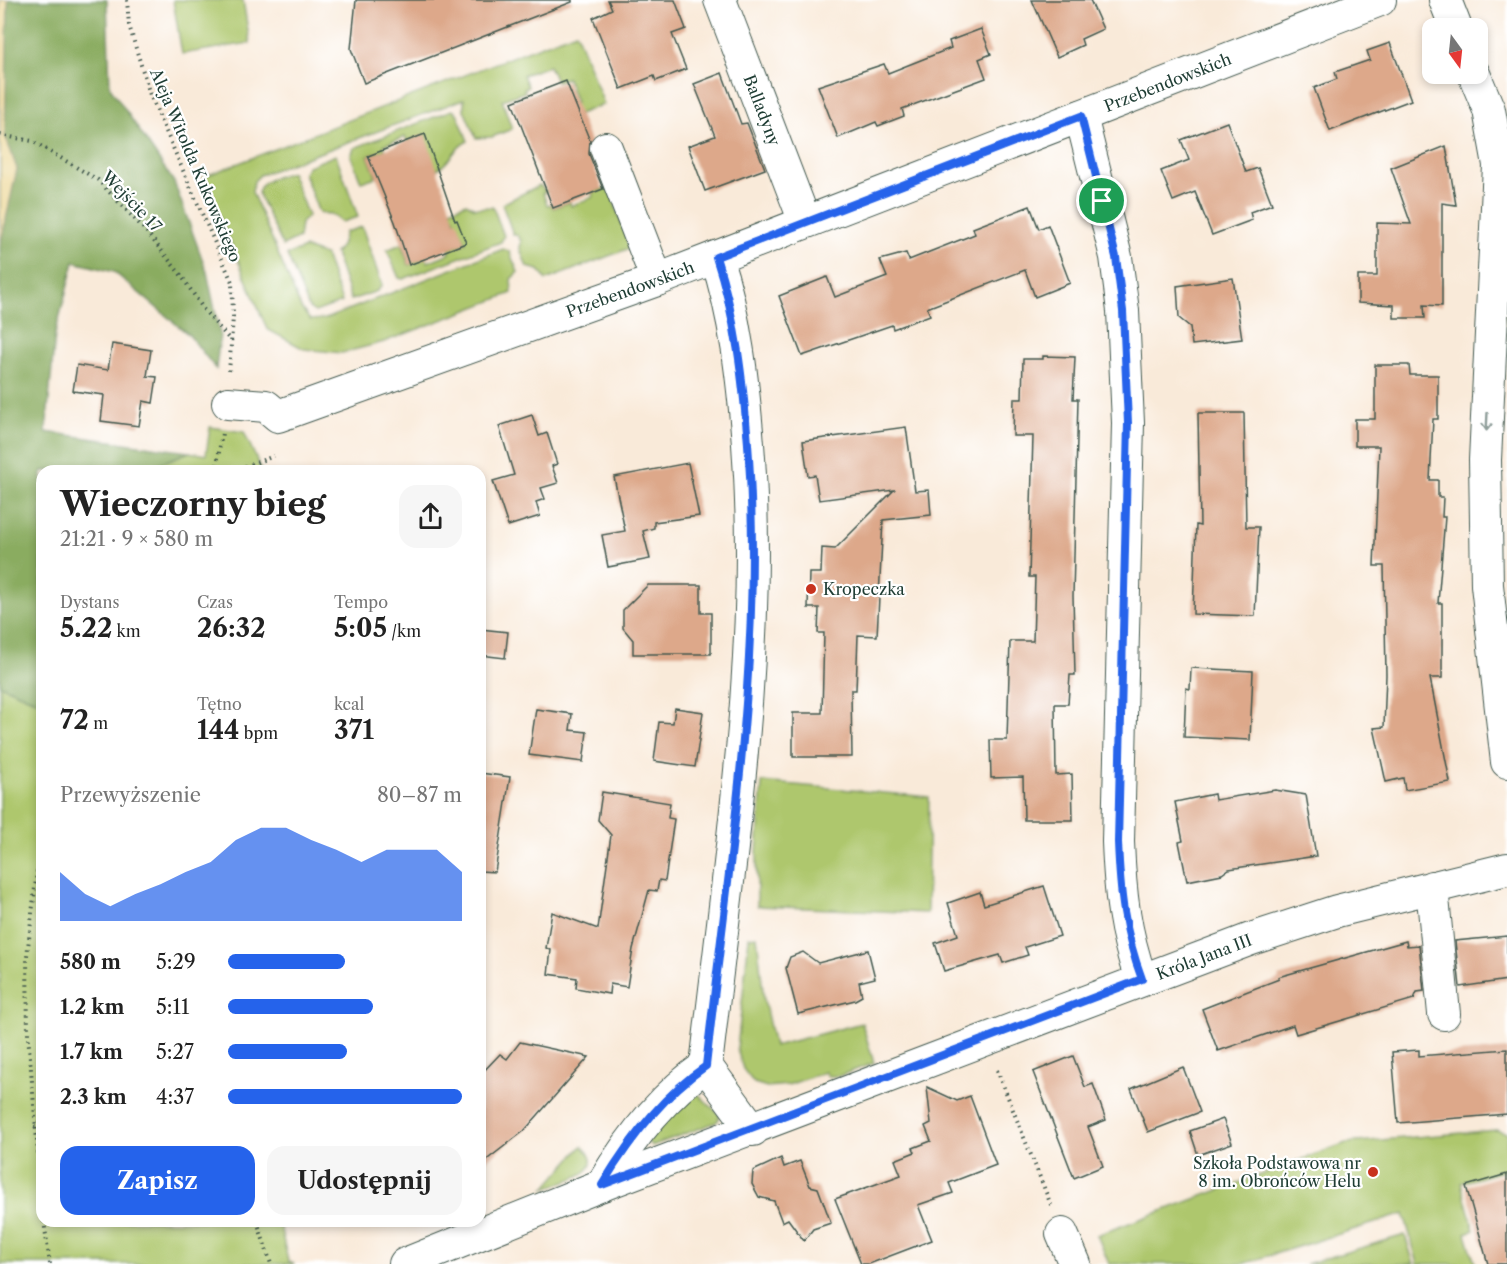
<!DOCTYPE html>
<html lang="pl">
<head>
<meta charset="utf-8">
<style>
  body { margin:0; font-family:"Libre Caslon Text",serif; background:#f6f6f6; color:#222; height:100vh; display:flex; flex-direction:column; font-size:22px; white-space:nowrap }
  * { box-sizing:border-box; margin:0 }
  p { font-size:20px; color:#767676 }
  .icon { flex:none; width:33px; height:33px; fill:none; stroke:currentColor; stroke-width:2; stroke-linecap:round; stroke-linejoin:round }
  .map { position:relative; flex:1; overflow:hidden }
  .sheet { position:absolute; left:36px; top:465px; width:450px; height:762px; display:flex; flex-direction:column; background:#fff; border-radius:18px; box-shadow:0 3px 9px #0003 }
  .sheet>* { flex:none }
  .needle { width:39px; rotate:165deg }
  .tools { position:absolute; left:1422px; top:18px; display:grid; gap:12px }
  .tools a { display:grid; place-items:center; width:66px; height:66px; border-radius:12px; background:#fff; box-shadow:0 3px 9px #0003; font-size:30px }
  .pin { position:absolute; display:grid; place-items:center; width:51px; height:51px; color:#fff; margin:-26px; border:3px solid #fff; border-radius:50%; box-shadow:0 2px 6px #0007 }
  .round { display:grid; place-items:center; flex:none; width:63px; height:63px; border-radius:18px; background:#f6f6f6 }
  .head { display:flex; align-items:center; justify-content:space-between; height:102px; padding:0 24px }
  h1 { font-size:33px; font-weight:700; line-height:45px }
  .figures { display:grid; grid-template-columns:repeat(3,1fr); gap:9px; height:102px; padding:6px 24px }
  .figures div { display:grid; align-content:center }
  .figures b { font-size:26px; font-weight:700 }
  .figures small { font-size:16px; font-weight:400 }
  .figures p { font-size:16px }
  .chart { height:168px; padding:12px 24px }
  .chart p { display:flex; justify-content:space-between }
  .chart svg { width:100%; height:108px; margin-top:6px; fill:#2563eb; opacity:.7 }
  .cta { display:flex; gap:12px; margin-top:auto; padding:12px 24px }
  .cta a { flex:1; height:69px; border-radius:18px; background:#2563eb; color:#fff; font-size:24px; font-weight:700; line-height:69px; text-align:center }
  .cta a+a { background:#f6f6f6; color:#222 }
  ul { padding:0 24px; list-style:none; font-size:20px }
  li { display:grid; grid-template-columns:96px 72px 1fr; align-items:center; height:45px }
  li i { height:15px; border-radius:8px; background:#2563eb }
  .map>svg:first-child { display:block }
  .green { fill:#aec76d; stroke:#668250; stroke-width:1.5 }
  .forest { fill:#8aac60; stroke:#54744a; stroke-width:1.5 }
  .sand { fill:#eeda9e; stroke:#868c69; stroke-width:1.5 }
  .building { fill:#dda88a }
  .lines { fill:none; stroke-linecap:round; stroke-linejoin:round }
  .minor-casing { stroke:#40574d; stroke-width:34 }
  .path { stroke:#40574d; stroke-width:4; stroke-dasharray:1.5 4.5; stroke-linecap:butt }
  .minor { stroke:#fff; stroke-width:32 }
  .oneway { stroke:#8f9e9a }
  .route-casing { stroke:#fff; stroke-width:12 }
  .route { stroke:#2563eb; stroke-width:8 }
  .poi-dot { fill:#c8321e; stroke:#fff; stroke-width:2 }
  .labels { text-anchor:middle; stroke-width:4.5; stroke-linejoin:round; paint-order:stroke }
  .street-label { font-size:16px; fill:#1f3d34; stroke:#fff }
  .poi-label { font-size:16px; fill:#1f3d34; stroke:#fff; text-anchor:start }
</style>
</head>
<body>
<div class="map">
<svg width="1507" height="1264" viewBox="0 0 1507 1264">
  <rect width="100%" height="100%" fill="#fff"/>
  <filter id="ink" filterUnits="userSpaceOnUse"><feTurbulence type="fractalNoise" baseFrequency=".0167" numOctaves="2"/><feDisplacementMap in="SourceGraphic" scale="12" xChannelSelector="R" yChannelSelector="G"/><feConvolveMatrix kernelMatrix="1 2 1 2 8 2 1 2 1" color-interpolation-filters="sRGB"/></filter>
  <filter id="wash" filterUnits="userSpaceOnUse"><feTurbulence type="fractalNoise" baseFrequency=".008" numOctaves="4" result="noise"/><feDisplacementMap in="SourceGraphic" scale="24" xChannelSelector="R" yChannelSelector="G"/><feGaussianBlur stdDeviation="1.35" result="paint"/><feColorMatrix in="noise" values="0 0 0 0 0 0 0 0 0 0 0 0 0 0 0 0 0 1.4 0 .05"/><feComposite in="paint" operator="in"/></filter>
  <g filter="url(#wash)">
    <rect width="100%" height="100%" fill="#f9ead9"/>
    <g class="green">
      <path d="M 173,0 L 243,0 L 250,43 L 182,54 Z"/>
      <path d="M 576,32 L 604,104 L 576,115 L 572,104 L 576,102 L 567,78 L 556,81 L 549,66 L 523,75 L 528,87 L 524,89 L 525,92 L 502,100 L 512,129 L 492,137 L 476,138 L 464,110 L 464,99 L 260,175 L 254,181 L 252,192 L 301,308 L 310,320 L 325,319 L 503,249 L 509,251 L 518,272 L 511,279 L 512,293 L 384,342 L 342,353 L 304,349 L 267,329 L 203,177 Z"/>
      <path d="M 452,110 L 457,113 L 468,141 C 453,147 451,164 435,170 L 425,135 L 407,141 L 405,137 L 384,145 L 385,150 L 368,156 L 376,177 L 361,182 L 351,156 L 354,148 Z"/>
      <path d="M 336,155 L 358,217 L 342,222 L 331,214 L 319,213 L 304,173 L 308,166 Z"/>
      <path d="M 291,172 L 308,216 L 301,223 L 299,238 L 283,246 L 258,193 C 260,179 280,176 291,172 Z"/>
      <path d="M 540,185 L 546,192 L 543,193 L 547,205 L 551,204 L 553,208 L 570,202 L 571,206 L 593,197 L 592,193 L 609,187 L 630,248 L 546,280 L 539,270 L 527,267 L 520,249 L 521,241 L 518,236 L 513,234 L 502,204 Z"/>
      <path d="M 466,203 L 475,208 L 493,207 L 504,236 L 501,242 L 403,279 L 399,278 L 387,250 L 401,244 L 409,265 L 426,258 L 428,262 L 450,253 L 449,249 L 466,243 L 450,210 Z"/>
      <path d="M 362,227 L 382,285 L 377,291 L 351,300 L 335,253 L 341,246 L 345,232 Z"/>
      <path d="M 305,248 L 325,255 L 342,302 L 315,312 L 309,308 L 287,255 Z"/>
      <path d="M 210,427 L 244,432 L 262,471 L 141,471 L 189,452 L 206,455 Z"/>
      <path d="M 0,685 L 42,703 L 42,1221 L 279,1221 L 288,1261 L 294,1264 L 0,1264 Z"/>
      <path d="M 762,782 L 929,797 L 927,913 L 757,906 L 757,852 Z"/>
      <path d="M 757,936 L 764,1000 L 774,1046 L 862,1023 L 874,1063 L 839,1076 L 827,1076 L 825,1072 L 788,1085 L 767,1087 L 754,1083 L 743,1069 L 737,1049 L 749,937 Z"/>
      <path d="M 692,1092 L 698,1094 L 720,1115 L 717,1122 L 652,1146 L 647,1141 Z"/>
      <path d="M 1497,1130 L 1507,1133 L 1507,1170 L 1461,1183 L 1474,1230 L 1466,1233 L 1475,1264 L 1418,1264 L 1404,1214 L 1242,1264 L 1109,1264 L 1097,1235 L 1346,1143 Z"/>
      <path d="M 582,1146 C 611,1172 565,1181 545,1188 Z"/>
      <path d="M 1405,1235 L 1414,1264 L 1306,1264 Z"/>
    </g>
    <path class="forest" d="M 8,0 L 107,0 L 110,87 L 174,182 L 207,272 L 220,334 L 216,369 L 189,335 L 114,272 L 74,262 L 55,334 L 46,432 L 189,452 L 141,471 L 42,471 L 42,703 L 0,685 L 0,246 L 17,169 L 5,135 Z"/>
    <path class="sand" d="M 0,0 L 8,0 L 5,135 L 17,169 L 0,246 Z"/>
    <g id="blocks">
      <g class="building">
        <path d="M 356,0 L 572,0 L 572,2 L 364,83 L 351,49 Z"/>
        <path d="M 608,0 L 675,0 L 686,29 L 672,34 L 686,69 L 656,81 L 654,76 L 621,89 L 593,18 L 612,9 Z"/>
        <path d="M 1032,0 L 1090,0 L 1103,29 L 1081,39 L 1083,45 L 1057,57 Z"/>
        <path d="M 981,29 L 991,54 L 979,59 L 986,78 L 902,109 L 904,116 L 878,126 L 876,122 L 838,138 L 818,86 L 884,64 L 888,73 L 951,48 L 949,41 Z"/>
        <path d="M 1390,43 L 1411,100 L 1330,131 L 1314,88 L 1337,79 L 1335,72 L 1370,60 L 1367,51 Z"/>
        <path d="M 722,73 L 741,124 L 747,123 L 765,169 L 705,191 L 688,146 L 715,136 L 694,84 Z"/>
        <path d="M 566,81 L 590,141 L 589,154 L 603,189 L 553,208 L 512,102 Z"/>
        <path d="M 1227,122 L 1246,172 L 1258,168 L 1272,204 L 1250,212 L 1252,220 L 1212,235 L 1195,192 L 1173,201 L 1161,171 L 1189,160 L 1181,140 Z"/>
        <path d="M 425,134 L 455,221 L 457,220 L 466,243 L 409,265 L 395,222 L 368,156 Z"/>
        <path d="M 1446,146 L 1456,205 L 1442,203 L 1442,306 L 1424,305 L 1425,318 L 1394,318 L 1394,305 L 1358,303 L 1358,276 L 1377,276 L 1377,223 L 1411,224 L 1391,168 Z"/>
        <path d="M 1030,206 L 1039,229 L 1048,225 L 1070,283 L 1035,297 L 1025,270 L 927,308 L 930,315 L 893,329 L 892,325 L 802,356 L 779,296 L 827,277 L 835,297 L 887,277 L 880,260 L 906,253 L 909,260 L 975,234 L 973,228 Z"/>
        <path d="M 1233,278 L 1242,339 L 1192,345 L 1190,327 L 1179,318 L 1177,286 Z"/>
        <path d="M 112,344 L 151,350 L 147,376 L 157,377 L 153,403 L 143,401 L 139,426 L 101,421 L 104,395 L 73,391 L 77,365 L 108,370 Z"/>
        <path d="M 1043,356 L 1075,357 L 1073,399 L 1078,399 L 1073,596 L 1075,675 L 1070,675 L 1068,704 L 1055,704 L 1056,775 L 1072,774 L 1073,820 L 1024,820 L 1023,777 L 991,778 L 990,740 L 1007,740 L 1010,641 L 1033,641 L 1035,577 L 1029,577 L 1033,436 L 1013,436 L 1014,399 L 1022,399 L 1023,359 L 1043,359 Z"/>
        <path d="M 1375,365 L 1409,365 L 1410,375 L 1438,375 L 1438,419 L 1433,419 L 1430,480 L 1438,480 L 1438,497 L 1443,497 L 1442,517 L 1445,517 L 1438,603 L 1442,603 L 1442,678 L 1430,678 L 1450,782 L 1405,790 L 1403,778 L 1386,782 L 1374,728 L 1384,727 L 1386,675 L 1384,566 L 1374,566 L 1379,446 L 1355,446 L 1355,419 L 1375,419 Z"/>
        <path d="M 1198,413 L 1244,413 L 1246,527 L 1259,527 L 1255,616 L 1193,614 L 1196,525 L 1200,526 Z"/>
        <path d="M 532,415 L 539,436 L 547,433 L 557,464 L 552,466 L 558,483 L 541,488 L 545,499 L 536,502 L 540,516 L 508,526 L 493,481 L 514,475 L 499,426 Z"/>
        <path d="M 906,427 L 915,491 L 929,490 L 931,515 L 883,520 L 877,636 L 858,635 L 856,690 L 851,690 L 852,757 L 793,757 L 793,713 L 822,713 L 824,633 L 818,633 L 819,608 L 808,608 L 809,573 L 821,573 L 822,548 L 835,549 L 894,490 L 819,500 L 815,475 L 808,476 L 803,441 Z"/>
        <path d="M 688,463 L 699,516 L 654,522 L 654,528 L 643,531 L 650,559 L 608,567 L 602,535 L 625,531 L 614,477 Z"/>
        <path d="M 648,585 L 701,585 L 701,613 L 711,613 L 711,654 L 633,654 L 633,640 L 623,628 L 623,610 Z"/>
        <path d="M 480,629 L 508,632 L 505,658 L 480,655 Z"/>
        <path d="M 1191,668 L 1253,671 L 1250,740 L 1184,737 L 1186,688 L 1190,689 Z"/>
        <path d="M 675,708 L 703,712 L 695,767 L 654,761 L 659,722 L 673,723 Z"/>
        <path d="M 536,709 L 572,714 L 570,730 L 587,732 L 583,762 L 529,755 Z"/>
        <path d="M 480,773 L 510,777 L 495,872 L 480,871 Z"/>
        <path d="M 1275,790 L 1306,795 L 1316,856 L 1229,869 L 1222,874 L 1187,881 L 1179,842 L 1183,841 L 1175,802 L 1214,794 L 1215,800 Z"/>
        <path d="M 602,792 L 670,803 L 668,818 L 674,819 L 665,881 L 659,880 L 657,891 L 649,890 L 633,949 L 627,987 L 610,984 L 609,994 L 576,988 L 577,978 L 548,974 L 551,950 L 546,948 L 552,912 L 598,929 L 611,835 L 598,820 Z"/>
        <path d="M 1044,886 L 1060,936 L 1025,947 L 1028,955 L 1003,963 L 1000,955 L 944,971 L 935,943 L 958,935 L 948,903 L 980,892 L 984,905 Z"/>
        <path d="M 1507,936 L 1507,980 L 1460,987 L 1455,941 Z"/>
        <path d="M 1406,941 L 1407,946 L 1419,945 L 1424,991 L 1417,992 L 1414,999 L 1296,1034 L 1293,1025 L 1218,1051 L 1202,1009 L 1279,979 L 1278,977 Z"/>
        <path d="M 868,950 L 875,978 L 859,982 L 862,996 L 855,1000 L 798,1014 L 786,968 L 790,957 L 803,952 L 818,963 Z"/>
        <path d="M 520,1042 L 589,1057 L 524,1131 L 480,1165 L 480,1075 L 500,1054 L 507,1059 Z"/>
        <path d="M 1507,1049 L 1507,1114 L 1398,1123 L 1392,1052 L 1419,1050 L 1419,1056 Z"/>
        <path d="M 1073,1056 L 1085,1087 L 1093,1084 L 1106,1120 L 1088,1127 L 1103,1166 L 1074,1178 L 1033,1072 Z"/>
        <path d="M 1183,1067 L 1200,1112 L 1148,1132 L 1131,1089 Z"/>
        <path d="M 927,1087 L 957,1101 L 970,1096 L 996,1165 L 949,1183 L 953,1193 L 918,1205 L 932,1240 L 869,1264 L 861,1264 L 835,1199 L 901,1175 L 895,1160 L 915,1152 L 913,1148 L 931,1141 L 925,1126 L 931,1123 Z"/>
        <path d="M 1223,1119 L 1232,1143 L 1198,1155 L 1190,1131 Z"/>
        <path d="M 781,1158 L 784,1167 L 800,1161 L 810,1186 L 818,1188 L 831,1223 L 813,1229 L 804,1241 L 788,1219 L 782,1222 L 774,1201 L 759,1197 L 752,1184 L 753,1171 Z"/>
        <path d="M 1507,1174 L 1507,1264 L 1488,1264 L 1466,1186 Z"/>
      </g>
    </g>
  </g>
  <g filter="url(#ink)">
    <use href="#blocks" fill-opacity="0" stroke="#40574d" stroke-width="1.5"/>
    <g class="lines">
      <g class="minor-casing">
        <g id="minor">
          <path id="s1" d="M 720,0 L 805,222"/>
          <path d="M 1445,0 L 1456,28"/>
          <path d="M 1474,74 L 1489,110 L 1499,165 L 1485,460 L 1487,585 L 1507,762"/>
          <path d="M 1081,116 L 1116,257 L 1123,311 L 1128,423 L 1118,842 C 1120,892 1124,931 1141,979"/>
          <path d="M 606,148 L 657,280"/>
          <path d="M 716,257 C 736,317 743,381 748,444 C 764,651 729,860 706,1066 L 753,1130"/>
          <path id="s2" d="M 228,403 L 266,406 L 278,416 L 657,280 L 1380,0"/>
          <path d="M 1432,887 L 1444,1014"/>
          <path d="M 602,1185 C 629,1140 662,1096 706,1066"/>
          <path d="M 1062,1234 L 1075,1264"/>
          <path id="s3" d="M 405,1264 L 602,1185 L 1251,939 L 1337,911 L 1507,869"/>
        </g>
      </g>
      <g class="path">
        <path d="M 127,0 L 129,25 L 150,95 L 232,282 L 233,317 L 229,372"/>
        <path d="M 0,135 L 32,141 L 98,180 L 145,230 L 181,275 L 204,310 L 230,340"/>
        <path d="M 216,471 L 222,433"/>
        <path d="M 234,471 L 274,456"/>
        <path d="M 42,860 L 37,871 L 27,956 L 28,1035 L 42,1199"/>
        <path d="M 997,1070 L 1051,1205"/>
        <path d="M 34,1127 L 42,1129"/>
        <path d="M 44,1221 L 50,1264"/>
        <path d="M 257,1221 L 271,1264"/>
      </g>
      <use href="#minor" class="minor"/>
    </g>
    <defs><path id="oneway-shaft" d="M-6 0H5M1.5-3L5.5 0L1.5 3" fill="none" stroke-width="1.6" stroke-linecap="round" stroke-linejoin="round" transform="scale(1.5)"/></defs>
    <use class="oneway" href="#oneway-shaft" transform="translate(1487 422) rotate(93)"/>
  </g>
  <g class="lines" filter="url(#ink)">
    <g class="route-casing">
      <path id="route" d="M 1081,116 L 1116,257 L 1123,311 L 1128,423 L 1118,842 C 1120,892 1124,931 1142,979 L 602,1185 C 629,1140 662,1096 706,1066 C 729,860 764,651 748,444 C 743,381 736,317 716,257 Z"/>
    </g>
    <use href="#route" class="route"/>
  </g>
  <g class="poi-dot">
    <circle cx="811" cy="589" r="6"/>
    <circle cx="1373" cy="1172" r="6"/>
  </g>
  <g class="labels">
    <g class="street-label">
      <text dy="6" stroke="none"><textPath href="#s2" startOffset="1004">Przebendowskich</textPath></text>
      <text dy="6" stroke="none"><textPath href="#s1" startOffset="118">Balladyny</textPath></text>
      <text transform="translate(196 165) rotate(67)" y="6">Aleja Witolda Kukowskiego</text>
      <text transform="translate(132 201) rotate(46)" y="6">Wejście 17</text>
      <text dy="6" stroke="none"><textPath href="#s2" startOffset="428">Przebendowskich</textPath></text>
      <text dy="6" stroke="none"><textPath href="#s3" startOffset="856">Króla Jana III</textPath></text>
    </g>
    <g class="poi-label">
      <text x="823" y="595">Kropeczka</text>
      <text x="1361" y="1169" text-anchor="end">Szkoła Podstawowa nr<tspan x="1361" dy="18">8 im. Obrońców Helu</tspan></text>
    </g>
  </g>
</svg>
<div class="tools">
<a><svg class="needle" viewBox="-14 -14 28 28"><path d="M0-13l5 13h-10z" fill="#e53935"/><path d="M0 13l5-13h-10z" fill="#767676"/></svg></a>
</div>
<div class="pin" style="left:1102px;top:201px;background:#1e9e55"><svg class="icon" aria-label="arrive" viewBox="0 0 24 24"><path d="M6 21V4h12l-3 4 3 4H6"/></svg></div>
<section class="sheet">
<div class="head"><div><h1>Wieczorny bieg</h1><p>21:21 · 9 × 580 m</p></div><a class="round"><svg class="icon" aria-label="share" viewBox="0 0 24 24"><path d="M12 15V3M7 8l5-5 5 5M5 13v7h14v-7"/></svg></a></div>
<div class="figures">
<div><p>Dystans</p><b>5.22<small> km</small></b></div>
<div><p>Czas</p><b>26:32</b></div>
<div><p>Tempo</p><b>5:05<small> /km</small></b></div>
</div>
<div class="figures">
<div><b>72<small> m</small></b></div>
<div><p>Tętno</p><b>144<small> bpm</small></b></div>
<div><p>kcal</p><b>371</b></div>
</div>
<div class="chart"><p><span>Przewyższenie</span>80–87 m</p>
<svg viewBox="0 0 160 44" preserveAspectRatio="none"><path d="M0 44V24L10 33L20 38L30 33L40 29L50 24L60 20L70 11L80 6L90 6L100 11L110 15L120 20L130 15L140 15L150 15L160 24V44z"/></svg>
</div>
<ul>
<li><b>580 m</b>5:29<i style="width:50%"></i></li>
<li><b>1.2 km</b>5:11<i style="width:62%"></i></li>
<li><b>1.7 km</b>5:27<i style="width:51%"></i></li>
<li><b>2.3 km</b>4:37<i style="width:100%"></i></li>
</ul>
<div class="cta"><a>Zapisz</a><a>Udostępnij</a></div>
</section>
</div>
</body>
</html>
